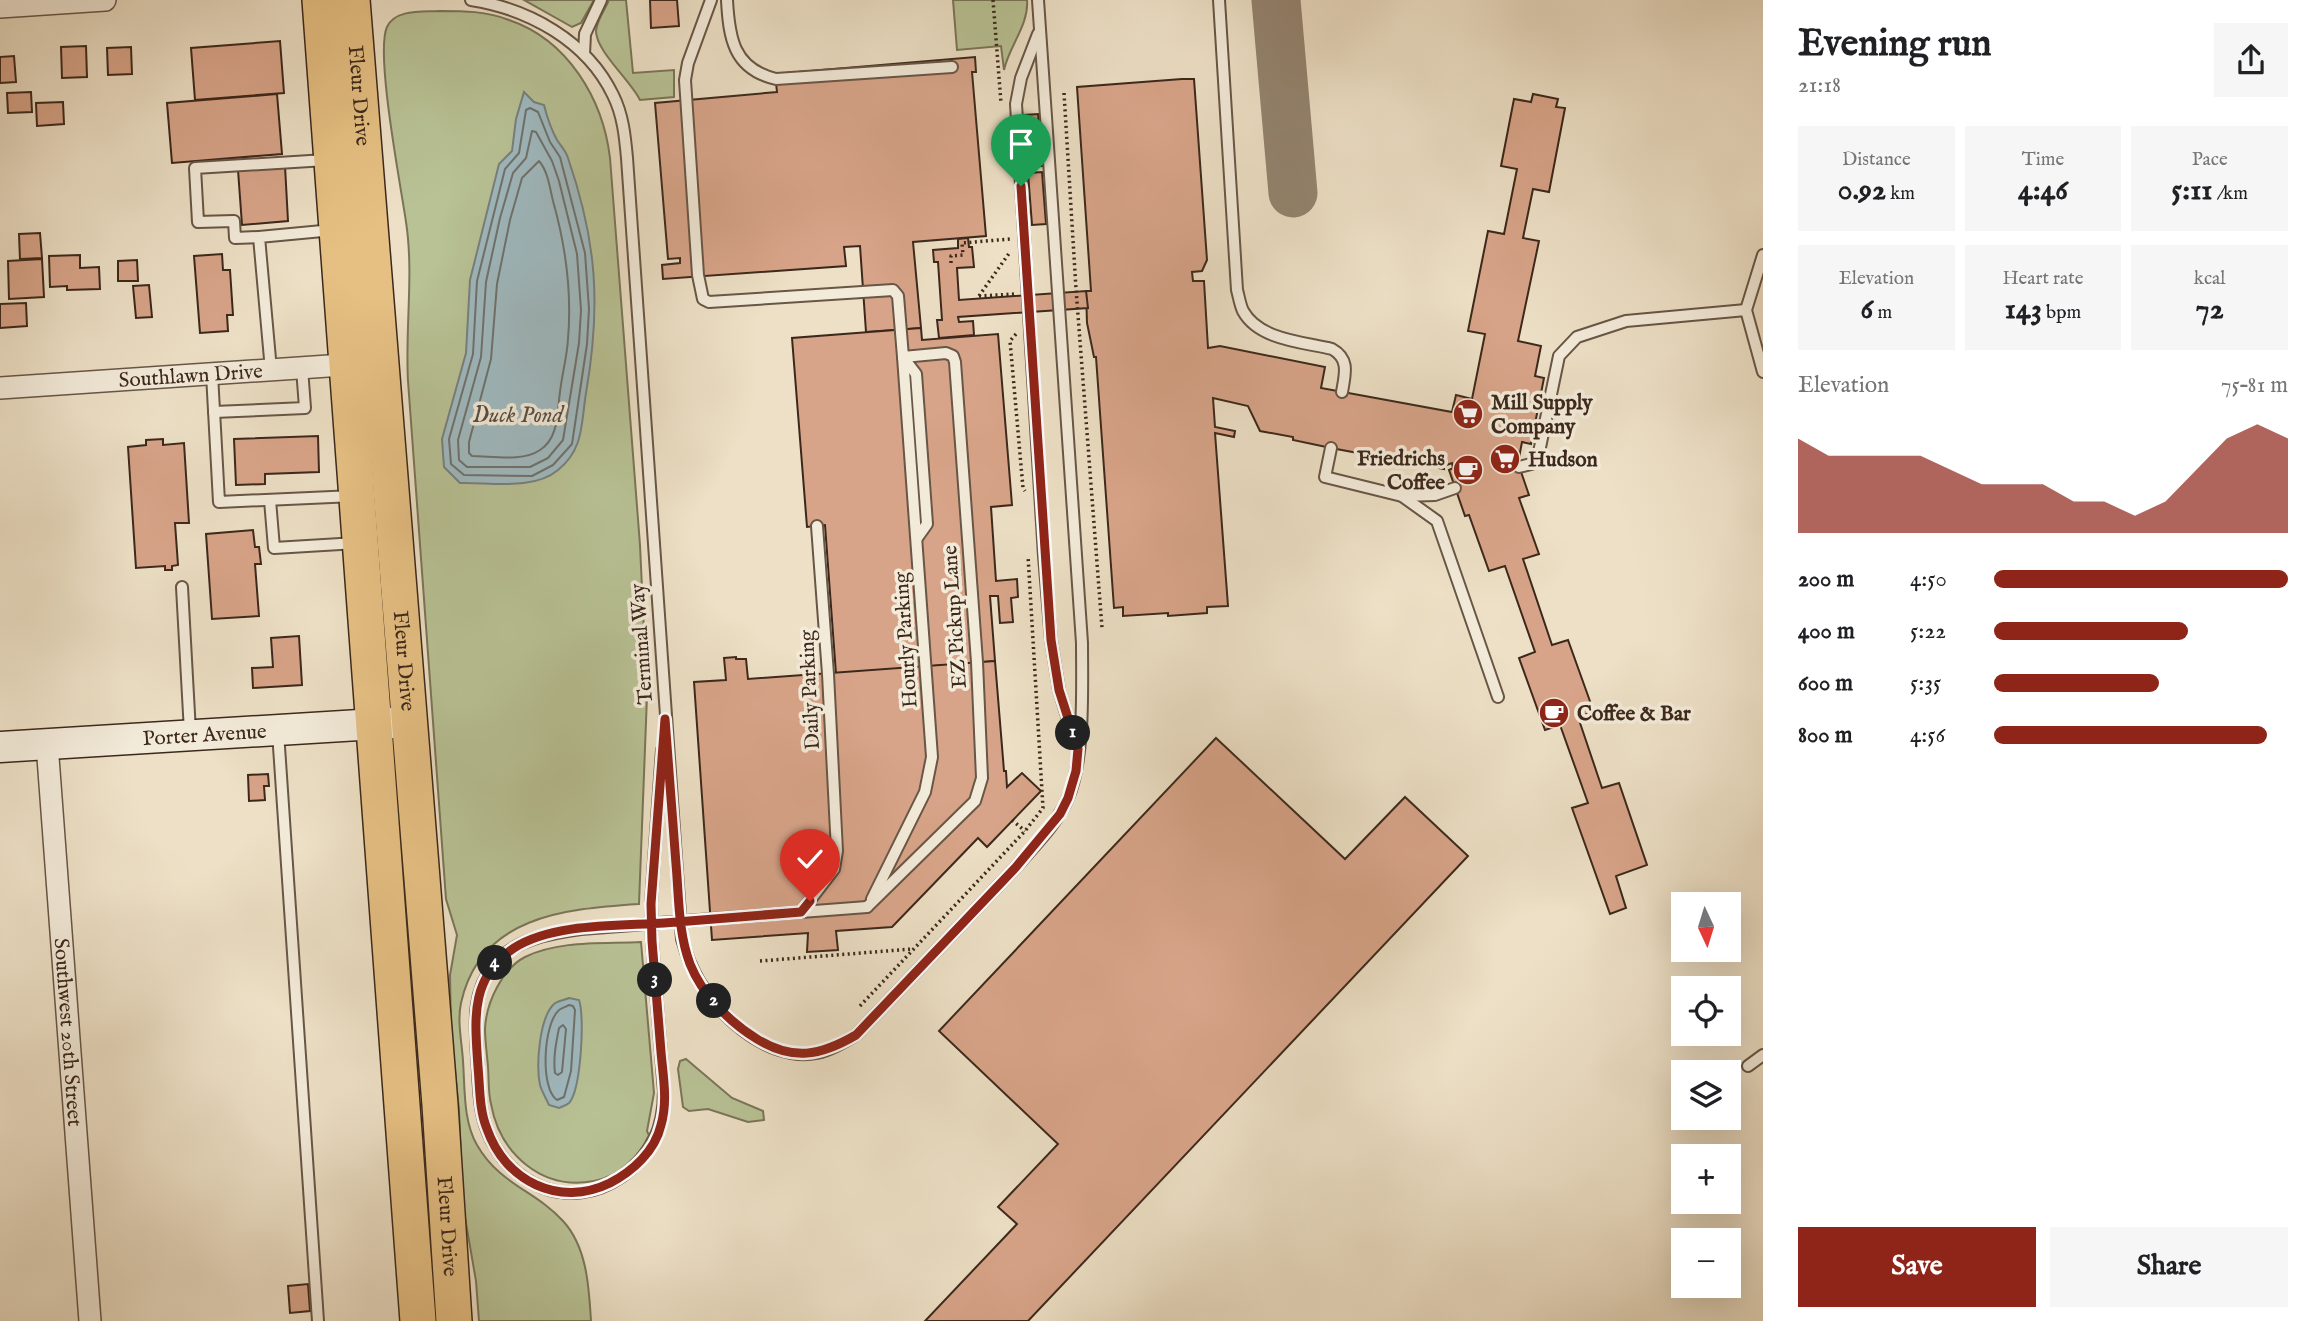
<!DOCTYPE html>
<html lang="en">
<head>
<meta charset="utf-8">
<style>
  body { margin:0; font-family:"IM FELL English",serif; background:#f6f6f6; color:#202124; height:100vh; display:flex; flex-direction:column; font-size:26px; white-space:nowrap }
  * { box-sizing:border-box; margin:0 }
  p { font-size:23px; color:#757577 }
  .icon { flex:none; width:38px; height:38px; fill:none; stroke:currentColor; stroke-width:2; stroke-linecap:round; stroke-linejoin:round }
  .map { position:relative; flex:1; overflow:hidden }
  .details { display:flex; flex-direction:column; background:#fff; width:560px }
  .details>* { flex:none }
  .needle { width:46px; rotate:176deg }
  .controls { position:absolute; left:1671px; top:892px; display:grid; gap:14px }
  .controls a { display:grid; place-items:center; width:70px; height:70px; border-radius:0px; background:#fff; box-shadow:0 7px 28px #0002; font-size:35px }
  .pin { position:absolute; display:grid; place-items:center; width:60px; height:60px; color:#fff; margin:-72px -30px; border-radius:50% 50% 50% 0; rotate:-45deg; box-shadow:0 0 7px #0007 }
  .pin .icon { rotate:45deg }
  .km { position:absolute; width:35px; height:35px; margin:-18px; border-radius:50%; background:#222; color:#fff; font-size:19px; line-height:35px; text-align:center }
  .round { display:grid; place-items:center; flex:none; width:74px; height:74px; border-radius:0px; background:#f6f6f6 }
  .head { display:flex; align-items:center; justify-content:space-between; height:119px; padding:0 35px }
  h1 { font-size:38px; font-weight:800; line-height:52px }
  .metrics { display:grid; grid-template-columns:repeat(3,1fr); gap:10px; height:119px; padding:7px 35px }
  .metrics div { display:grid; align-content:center; border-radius:0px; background:#f6f6f6; text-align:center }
  .metrics b { font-size:30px; font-weight:800 }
  .metrics small { font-size:19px; font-weight:400 }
  .metrics p { font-size:19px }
  .chart { height:196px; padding:14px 35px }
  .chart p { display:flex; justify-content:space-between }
  .chart svg { width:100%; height:126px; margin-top:7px; fill:#8f2418; opacity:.7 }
  .button { display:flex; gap:14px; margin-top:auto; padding:14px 35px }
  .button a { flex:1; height:80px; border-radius:0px; background:#8f2418; color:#fff; font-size:28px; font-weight:800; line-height:80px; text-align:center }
  .button a+a { background:#f6f6f6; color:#202124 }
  ul { padding:0 35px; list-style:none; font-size:23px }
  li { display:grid; grid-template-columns:112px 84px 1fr; align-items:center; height:52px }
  li i { height:18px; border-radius:9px; background:#8f2418 }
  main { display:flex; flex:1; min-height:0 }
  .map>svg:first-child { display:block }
  .green { fill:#b8c295; stroke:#7a7558; stroke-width:2 }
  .water { fill:#9fbac1; stroke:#77807f; stroke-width:2 }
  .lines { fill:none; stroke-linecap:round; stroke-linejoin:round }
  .shore { stroke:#6e716e; stroke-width:2 }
  .taxiway { stroke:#948470; stroke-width:49 }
  .building { fill:#d8a489; stroke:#3c281b; stroke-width:2 }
  .lane-casing { stroke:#685646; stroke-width:14 }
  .street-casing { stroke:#685646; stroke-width:24 }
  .secondary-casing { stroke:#3c281b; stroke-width:33 }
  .primary-casing { stroke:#3c281b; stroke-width:38 }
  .path { stroke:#3c281b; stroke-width:3.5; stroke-dasharray:2 3.5; stroke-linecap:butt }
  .lane { stroke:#f3ebda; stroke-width:10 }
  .street { stroke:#f3ebda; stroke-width:21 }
  .secondary { stroke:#f3ebda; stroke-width:30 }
  .primary { stroke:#e6c083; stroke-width:35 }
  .lane-bridge-casing { stroke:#685646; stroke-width:14; stroke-linecap:butt }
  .lane-bridge { stroke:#f3ebda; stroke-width:10 }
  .route-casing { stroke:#fff; stroke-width:14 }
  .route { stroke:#8f2418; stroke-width:9 }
  .labels { text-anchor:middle; stroke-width:7; stroke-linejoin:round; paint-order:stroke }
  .street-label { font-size:21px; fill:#3c281b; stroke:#f3ebda }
  .poi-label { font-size:21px; font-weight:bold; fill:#3c281b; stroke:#f3ebda; text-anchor:start }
  .water-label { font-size:23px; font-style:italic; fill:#554c44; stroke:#f3ebda }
</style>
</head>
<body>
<main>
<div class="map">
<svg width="1763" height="1321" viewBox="0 0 1763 1321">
  <rect width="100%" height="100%" fill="#ede0c6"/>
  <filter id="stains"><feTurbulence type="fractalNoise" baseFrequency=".00286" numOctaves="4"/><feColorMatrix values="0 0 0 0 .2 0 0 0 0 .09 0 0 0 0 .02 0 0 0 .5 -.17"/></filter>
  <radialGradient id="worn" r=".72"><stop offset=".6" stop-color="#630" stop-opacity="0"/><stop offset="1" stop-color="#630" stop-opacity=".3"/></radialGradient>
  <g class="green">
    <path d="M 524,0 L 594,0 L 581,23 L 572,27 Z"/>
    <path d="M 609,0 L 626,0 L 633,73 L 674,70 L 674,97 L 640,100 C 630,80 596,51 596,31 C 597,19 605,10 609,0 Z"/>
    <path d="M 953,0 L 1027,0 C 1029,25 1009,46 1004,70 L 1001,46 L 957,50 Z"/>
    <path d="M 439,11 C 463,11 487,11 509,20 C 568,40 603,99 610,158 L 640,545 L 647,696 L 639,904 C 564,909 480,916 461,1003 C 457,1022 462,1043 463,1061 C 465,1088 463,1121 477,1145 C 500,1185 535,1190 563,1221 C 587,1247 589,1287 591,1321 L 479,1321 L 476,1281 L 463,1206 L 459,1110 L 451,1031 L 450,975 L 457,935 L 446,899 C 433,726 421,553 408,381 C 405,328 414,274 406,222 C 401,187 375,53 387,27 C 395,9 422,12 439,11 Z"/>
    <path d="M 641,942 L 654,1093 L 647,1131 L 649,1135 C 639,1158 619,1176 594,1181 C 542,1191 500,1154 491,1104 C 488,1092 489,1079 488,1067 C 487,1054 485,1041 485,1029 C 486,1003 502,969 525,957 C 559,940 604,944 641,942 Z"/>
    <path d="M 686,1059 L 732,1098 L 763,1111 L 764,1120 L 748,1122 L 708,1109 L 689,1111 L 683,1107 L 678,1069 L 680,1061 Z"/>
  </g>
  <g class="water">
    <path d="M 524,92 L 534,102 L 544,105 C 547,117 551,129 557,140 C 561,146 566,151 568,158 C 597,242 601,306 586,393 C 581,424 584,449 558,470 C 533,491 490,482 460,483 L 444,467 L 442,439 L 466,353 L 470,280 L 499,164 L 512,151 L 516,119 Z"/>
    <path d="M 569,998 L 579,1000 C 585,1016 581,1090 569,1103 C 566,1106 562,1106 559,1108 L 549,1105 C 546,1098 542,1092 540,1085 C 536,1066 539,1018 554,1004 C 557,1001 565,1000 569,998 Z"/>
  </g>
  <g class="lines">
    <g class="shore">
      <path d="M 530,108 L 538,112 L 550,142 L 560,157 L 585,253 L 589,309 L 587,344 L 572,444 L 553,465 L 532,476 L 464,475 L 451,464 L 449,439 L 473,354 L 477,281 L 505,169 L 519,153 L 526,110 Z"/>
      <path d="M 532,131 L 536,132 L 552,161 L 559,181 L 577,254 L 581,310 L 579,343 L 563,440 L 548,458 L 530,467 L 467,467 L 459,460 L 458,440 L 481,357 L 486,282 L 500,218 L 513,173 L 526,158 Z"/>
      <path d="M 539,161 C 548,171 550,189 553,201 C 566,247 572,292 568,339 C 567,357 562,374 560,392 C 557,412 559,438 540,450 C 523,462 492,456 472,456 L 469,453 L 469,442 L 491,359 L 497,284 L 510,220 L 522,178 Z"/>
      <path d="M 569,1005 L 573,1006 L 575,1010 L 571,1071 L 564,1097 L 557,1100 C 540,1089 543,1024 559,1010 C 559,1009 568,1006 569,1005 Z"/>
      <path d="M 563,1025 L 566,1029 L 562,1072 L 558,1075 L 555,1073 C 553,1058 556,1043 559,1028 Z"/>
    </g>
    <path class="taxiway" d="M 1276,0 L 1293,193"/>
  </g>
  <g class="building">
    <path d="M 650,0 L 677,0 L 679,26 L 651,28 Z"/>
    <path d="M 280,41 L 284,93 L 195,100 L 191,48 Z"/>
    <path d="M 86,46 L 87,77 L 62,78 L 61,47 Z"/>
    <path d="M 131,47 L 132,74 L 108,75 L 107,48 Z"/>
    <path d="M 14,56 L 16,82 L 0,83 L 0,57 Z"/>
    <path d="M 975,57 L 976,72 L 972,72 L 986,236 L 913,242 L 921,328 L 866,332 L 860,246 L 844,247 L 846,266 L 663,279 L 662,265 L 680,263 L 680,258 L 668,259 L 655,103 L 777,92 L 775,74 Z"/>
    <path d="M 1182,79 L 1194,79 L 1207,260 L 1202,271 L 1192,272 L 1193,281 L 1204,281 L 1208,348 L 1220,346 L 1325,367 L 1321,388 L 1452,412 L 1456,395 L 1472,399 L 1485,334 L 1468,331 L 1488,231 L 1504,234 L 1517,169 L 1501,166 L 1514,99 L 1531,102 L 1533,94 L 1558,99 L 1556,107 L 1565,108 L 1549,192 L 1533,189 L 1523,238 L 1539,241 L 1518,341 L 1541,346 L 1535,376 L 1544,378 L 1531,444 L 1522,442 L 1518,463 L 1529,495 L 1519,498 L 1539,554 L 1523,559 L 1552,645 L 1568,640 L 1591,704 L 1594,712 L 1578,717 L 1602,788 L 1619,783 L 1647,865 L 1616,876 L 1626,908 L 1610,914 L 1572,808 L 1588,803 L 1560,725 L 1545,730 L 1519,658 L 1535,652 L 1505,566 L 1489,571 L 1469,515 L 1465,516 L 1449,470 L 1453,468 L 1452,463 L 1444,466 L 1444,469 L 1331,448 L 1293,440 L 1293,437 L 1260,431 L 1248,406 L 1213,398 L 1215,427 L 1235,431 L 1234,437 L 1215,433 L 1228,606 L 1207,607 L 1207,613 L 1168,616 L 1168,613 L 1123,616 L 1123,607 L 1114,608 L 1096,357 L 1094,357 L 1087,323 L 1086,291 L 1091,291 L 1077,87 Z"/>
    <path d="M 31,92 L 32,112 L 8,113 L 7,93 Z"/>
    <path d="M 277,94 L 282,154 L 172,163 L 167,103 Z"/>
    <path d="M 63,102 L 64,124 L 37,126 L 36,103 Z"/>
    <path d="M 1038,114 L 1042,166 L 1028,167 L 1024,115 Z"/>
    <path d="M 285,166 L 288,221 L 242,225 L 238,170 Z"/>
    <path d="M 1042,172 L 1046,224 L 1032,225 L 1028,173 Z"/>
    <path d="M 40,233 L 42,258 L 20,259 L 19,234 Z"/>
    <path d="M 968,238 L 969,247 L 972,247 L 974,267 L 957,268 L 959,300 L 1086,291 L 1088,308 L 958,317 L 959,322 L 973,321 L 974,335 L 939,338 L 937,320 L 942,320 L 938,262 L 934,262 L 933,250 L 958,248 L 958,239 Z"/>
    <path d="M 222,254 L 223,270 L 230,270 L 233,315 L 227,315 L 228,331 L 200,333 L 194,256 Z"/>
    <path d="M 80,255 L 80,268 L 99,267 L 100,289 L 67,290 L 67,286 L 50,287 L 49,256 Z"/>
    <path d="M 42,259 L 44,297 L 9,299 L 8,261 Z"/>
    <path d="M 137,260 L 138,281 L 118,281 L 118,261 Z"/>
    <path d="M 149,285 L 152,317 L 136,318 L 133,286 Z"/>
    <path d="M 26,303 L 27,326 L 0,328 L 0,304 Z"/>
    <path d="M 921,328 L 922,340 L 998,334 L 1012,505 L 991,507 L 996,581 L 1017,579 L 1018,597 L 1011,598 L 1013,622 L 1000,623 L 998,596 L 990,596 L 995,661 L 836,674 L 825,525 L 807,527 L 792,338 Z"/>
    <path d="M 318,436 L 319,472 L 265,474 L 265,484 L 236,485 L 234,439 Z"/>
    <path d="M 163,439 L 163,445 L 184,443 L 189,523 L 175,523 L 178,565 L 172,566 L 172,570 L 165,570 L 165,566 L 136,568 L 128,447 L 146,445 L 146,440 Z"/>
    <path d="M 253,530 L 255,547 L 259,547 L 261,564 L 255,564 L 259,616 L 212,619 L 206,534 Z"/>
    <path d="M 299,636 L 302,685 L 253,688 L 252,668 L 273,667 L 271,638 Z"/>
    <path d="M 736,657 L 736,659 L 746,659 L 748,679 L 995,661 L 1004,771 L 1006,771 L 1007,787 L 1022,773 L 1041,791 L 987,847 L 978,838 L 892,927 L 836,931 L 838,950 L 807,952 L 808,933 L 712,940 L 694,682 L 726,680 L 724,658 Z"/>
    <path d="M 1216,738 L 1345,859 L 1405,797 L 1468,856 L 1028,1321 L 925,1321 L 1017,1224 L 998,1207 L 1058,1144 L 939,1031 Z"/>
    <path d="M 268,774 L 269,786 L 264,786 L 265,800 L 249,801 L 248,775 Z"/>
    <path d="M 308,1284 L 310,1311 L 290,1313 L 288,1286 Z"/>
  </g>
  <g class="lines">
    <g class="lane-casing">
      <g id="lane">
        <path d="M 471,0 C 529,9 587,41 613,95 C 623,115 625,136 627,158 L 679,901"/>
        <path d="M 711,0 L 688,63 L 685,80 L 698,275 L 703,299 L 709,302 L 893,290 L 898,296 L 903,357 L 946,353 L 953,356 L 955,362 L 977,662 L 982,778 L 975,801 L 867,907"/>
        <path d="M 727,0 C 729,37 733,69 776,79 L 952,67"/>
        <path d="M 1219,0 L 1237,290 C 1239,297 1240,305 1243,311 C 1259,340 1303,342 1332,349 C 1350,359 1345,374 1342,392"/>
        <path d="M 1038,34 L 1021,78 L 1016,104 L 1044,556 L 1051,640 L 1059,690 L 1076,745"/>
        <path d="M 584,54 L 585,34 L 601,0"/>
        <path d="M 259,237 L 235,238 L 234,221 L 198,222 L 195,168 L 326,160"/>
        <path d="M 1763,255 L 1746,310 L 1763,372"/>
        <path d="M 903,357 L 916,374 L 927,524 L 917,538"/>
        <path d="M 271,370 L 259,237 L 333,230"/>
        <path d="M 212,374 L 219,502 L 354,496"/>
        <path d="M 214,412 L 305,408 L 302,368"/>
        <path d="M 1331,448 L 1325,477 L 1402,496 L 1437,521 L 1498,697"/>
        <path d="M 1519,467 L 1531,464 L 1538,457 L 1559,356 L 1577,337 L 1626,321 L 1746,310"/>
        <path d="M 1402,496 L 1435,495 L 1455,488"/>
        <path d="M 270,500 L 274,548 L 357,543"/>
        <path d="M 182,587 L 190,732"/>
        <path d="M 278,732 L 318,1321"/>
        <path d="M 872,899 L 925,792 L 932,757 L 903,357"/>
        <path d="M 651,903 L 662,750"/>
        <path d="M 801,912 L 834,869 L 837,851 L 828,674 L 817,526"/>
        <path d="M 682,939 C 685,948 687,957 691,965 C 709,1009 766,1063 817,1053 C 831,1050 844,1042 856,1035 L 1016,867 C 1034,846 1057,824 1068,798 C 1085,758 1082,687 1082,643 L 1038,0"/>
        <path d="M 652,941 L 664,1091 C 664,1128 652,1155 621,1177 C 570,1212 508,1186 487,1130 C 478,1107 479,1080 477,1056 C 475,1023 472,992 494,965 C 514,939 551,933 581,929 L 867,907"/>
        <path d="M 1748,1066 L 1763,1055"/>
      </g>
    </g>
    <g class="street-casing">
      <g id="street">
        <path d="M 0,7 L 105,0"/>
        <path id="s1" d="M 0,388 L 358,364"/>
        <path id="s2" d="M 47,744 L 90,1321"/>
      </g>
    </g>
    <g class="secondary-casing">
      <g id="secondary">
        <path id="s3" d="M 0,747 L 408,722"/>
      </g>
    </g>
    <g class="primary-casing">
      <g id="primary">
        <path d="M 320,0 L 418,1321"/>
        <path id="s4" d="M 352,0 L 440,1105 L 454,1321"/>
      </g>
    </g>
    <g class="path">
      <path d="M 993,0 L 1001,103"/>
      <path d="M 1064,93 L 1076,289 L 1102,628"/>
      <path d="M 951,263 L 951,256 L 963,255 L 962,243 L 1010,239"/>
      <path d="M 979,296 L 1010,252"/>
      <path d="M 979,296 L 1015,294"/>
      <path d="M 1016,334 L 1010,341 L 1023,488 L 1025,491"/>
      <path d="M 1012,820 L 1025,831"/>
      <path d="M 760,961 L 912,949"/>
      <path d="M 860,1006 L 1025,831 L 1043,808 L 1028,556"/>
    </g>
    <use href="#lane" class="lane"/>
    <use href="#street" class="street"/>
    <use href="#secondary" class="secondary"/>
    <use href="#primary" class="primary"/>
    <g class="lane-bridge-casing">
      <g id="lane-bridge">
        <path d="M 679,901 L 682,939"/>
        <path d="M 651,903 L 652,941"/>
      </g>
    </g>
    <use href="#lane-bridge" class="lane-bridge"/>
  </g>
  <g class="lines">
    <g class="route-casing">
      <path id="route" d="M 810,901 L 801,912 C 755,916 709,919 664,923 C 619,926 553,923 514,948 C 469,978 475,1020 478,1067 C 480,1087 479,1110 487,1129 C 505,1181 559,1208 610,1183 C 633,1171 655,1151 661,1125 C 668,1101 663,1076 661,1052 C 658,1015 655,978 652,941 L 651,904 L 665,719 C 669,767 672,816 676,864 C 679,897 678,932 690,964 C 702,994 729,1022 757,1039 C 793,1061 820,1056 856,1035 L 1016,867 L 1060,814 L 1068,798 L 1076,771 L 1078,749 L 1059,690 L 1051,640 L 1021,186"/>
    </g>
    <use href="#route" class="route"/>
  </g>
  <defs>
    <g id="supermarket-disc" transform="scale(1.575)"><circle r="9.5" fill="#8f2418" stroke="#f3ebda"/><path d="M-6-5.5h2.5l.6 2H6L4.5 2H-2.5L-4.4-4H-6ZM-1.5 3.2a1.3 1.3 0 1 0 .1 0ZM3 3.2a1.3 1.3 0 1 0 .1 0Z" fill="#fff"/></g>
    <g id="cafe-disc" transform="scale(1.575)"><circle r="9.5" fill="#8f2418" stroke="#f3ebda"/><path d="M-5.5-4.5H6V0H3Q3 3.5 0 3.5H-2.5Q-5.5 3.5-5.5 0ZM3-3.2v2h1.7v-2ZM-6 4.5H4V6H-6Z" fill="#fff"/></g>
  </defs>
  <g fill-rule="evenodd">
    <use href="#supermarket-disc" x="1468" y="414"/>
    <use href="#supermarket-disc" x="1505" y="459"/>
    <use href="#cafe-disc" x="1468" y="470"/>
    <use href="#cafe-disc" x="1554" y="713"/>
  </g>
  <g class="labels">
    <g class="street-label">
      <text dy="7" stroke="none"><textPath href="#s4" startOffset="96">Fleur Drive</textPath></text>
      <text dy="7" stroke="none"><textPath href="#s1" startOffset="191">Southlawn Drive</textPath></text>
      <text transform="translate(954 617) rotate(-94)" y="7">EZ Pickup Lane</text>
      <text transform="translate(905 640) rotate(-94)" y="7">Hourly Parking</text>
      <text transform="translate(641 644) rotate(-94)" y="7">Terminal Way</text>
      <text dy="7" stroke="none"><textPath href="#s4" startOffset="663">Fleur Drive</textPath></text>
      <text transform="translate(809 690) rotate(-93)" y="7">Daily Parking</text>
      <text dy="7" stroke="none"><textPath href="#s3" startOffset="205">Porter Avenue</textPath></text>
      <text dy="7" stroke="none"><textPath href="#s2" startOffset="289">Southwest 20th Street</textPath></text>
      <text dy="7" stroke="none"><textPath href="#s4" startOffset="1230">Fleur Drive</textPath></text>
    </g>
    <g class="poi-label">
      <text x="1491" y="409">Mill Supply<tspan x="1491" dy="24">Company</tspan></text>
      <text x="1445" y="465" text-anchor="end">Friedrichs<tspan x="1445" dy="24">Coffee</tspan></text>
      <text x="1528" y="466">Hudson</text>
      <text x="1577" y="720">Coffee &amp; Bar</text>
    </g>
    <g class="water-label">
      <text x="518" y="422">Duck Pond</text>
    </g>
  </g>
  <rect width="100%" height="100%" filter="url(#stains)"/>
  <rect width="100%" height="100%" fill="url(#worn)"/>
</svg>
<div class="controls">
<a><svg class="needle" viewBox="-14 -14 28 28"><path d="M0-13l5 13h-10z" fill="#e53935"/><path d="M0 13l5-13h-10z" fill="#757577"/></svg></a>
<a><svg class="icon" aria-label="locate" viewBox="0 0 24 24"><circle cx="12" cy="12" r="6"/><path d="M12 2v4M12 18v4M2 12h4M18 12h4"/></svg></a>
<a><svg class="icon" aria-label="layers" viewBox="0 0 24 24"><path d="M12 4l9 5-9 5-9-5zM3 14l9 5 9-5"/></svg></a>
<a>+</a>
<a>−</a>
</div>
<div class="pin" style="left:1021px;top:186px;background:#1e9e55"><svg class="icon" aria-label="arrive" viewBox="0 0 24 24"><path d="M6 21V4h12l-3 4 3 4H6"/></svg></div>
<div class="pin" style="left:810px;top:901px;background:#d93025"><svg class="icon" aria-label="check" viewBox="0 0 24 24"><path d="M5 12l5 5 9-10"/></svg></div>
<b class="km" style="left:1073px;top:733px">1</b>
<b class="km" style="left:714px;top:1001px">2</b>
<b class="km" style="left:655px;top:980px">3</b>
<b class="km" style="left:495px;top:963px">4</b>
</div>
<section class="details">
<div class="head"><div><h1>Evening run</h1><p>21:18</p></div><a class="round"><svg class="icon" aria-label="share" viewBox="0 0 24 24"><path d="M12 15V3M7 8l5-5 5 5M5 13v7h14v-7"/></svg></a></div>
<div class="metrics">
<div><p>Distance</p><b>0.92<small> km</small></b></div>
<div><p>Time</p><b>4:46</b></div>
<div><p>Pace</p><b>5:11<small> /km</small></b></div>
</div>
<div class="metrics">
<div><p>Elevation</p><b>6<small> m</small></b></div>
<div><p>Heart rate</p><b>143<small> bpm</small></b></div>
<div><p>kcal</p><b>72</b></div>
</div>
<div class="chart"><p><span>Elevation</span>75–81 m</p>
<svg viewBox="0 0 160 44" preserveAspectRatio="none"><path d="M0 44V11L10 17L20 17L30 17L40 17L50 22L60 27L70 27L80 27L90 33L100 33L110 38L120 33L130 22L140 11L150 6L160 11V44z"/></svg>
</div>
<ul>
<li><b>200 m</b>4:50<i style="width:100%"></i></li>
<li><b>400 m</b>5:22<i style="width:66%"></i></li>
<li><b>600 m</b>5:35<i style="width:56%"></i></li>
<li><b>800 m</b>4:56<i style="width:93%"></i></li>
</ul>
<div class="button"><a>Save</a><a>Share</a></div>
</section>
</main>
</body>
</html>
